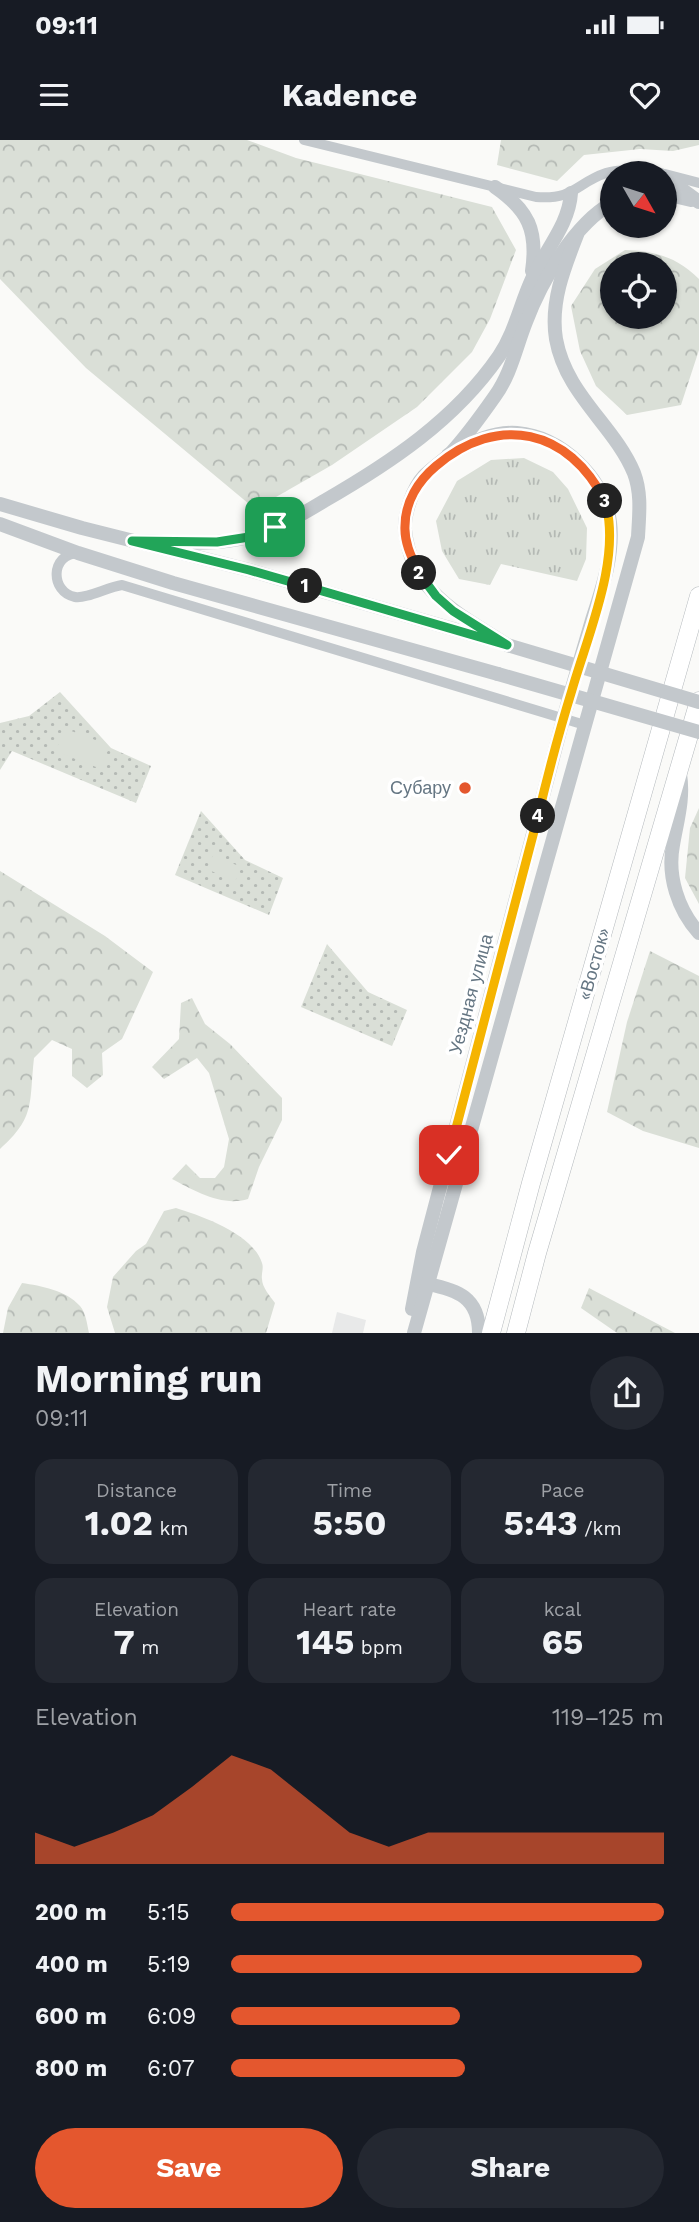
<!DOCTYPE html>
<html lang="en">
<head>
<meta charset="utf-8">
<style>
  body { margin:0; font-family:"Work Sans",sans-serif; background:#242831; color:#f1f3f6; height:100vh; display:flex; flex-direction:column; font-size:26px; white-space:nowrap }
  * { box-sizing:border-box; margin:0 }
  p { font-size:23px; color:#9ea1a6 }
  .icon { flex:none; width:38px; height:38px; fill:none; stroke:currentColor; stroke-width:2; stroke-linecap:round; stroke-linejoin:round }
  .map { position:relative; height:1193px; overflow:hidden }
  .details { display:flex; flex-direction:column; background:#171b24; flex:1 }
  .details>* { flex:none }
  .needle { width:46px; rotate:129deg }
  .controls { position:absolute; left:600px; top:21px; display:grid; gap:14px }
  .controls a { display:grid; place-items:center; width:77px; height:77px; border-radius:50%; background:#171b24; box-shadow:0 2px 5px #0004; font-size:35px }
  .pin { position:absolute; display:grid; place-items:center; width:60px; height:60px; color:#fff; margin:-30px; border-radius:14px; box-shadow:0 4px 10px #0006 }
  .km { position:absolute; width:35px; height:35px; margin:-18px; border-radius:50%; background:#222; color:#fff; font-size:19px; line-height:35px; text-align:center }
  .round { display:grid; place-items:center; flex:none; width:74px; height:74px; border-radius:37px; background:#242831 }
  .overview { display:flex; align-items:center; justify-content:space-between; height:119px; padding:0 35px }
  h1 { font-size:38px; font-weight:700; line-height:52px }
  .metrics { display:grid; grid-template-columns:repeat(3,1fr); gap:10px; height:119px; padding:7px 35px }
  .metrics div { display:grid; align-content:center; border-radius:18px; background:#242831; text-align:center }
  .metrics b { font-size:35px; font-weight:700 }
  .metrics small { font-size:19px; font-weight:400 }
  .metrics p { font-size:19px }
  .chart { height:196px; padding:14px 35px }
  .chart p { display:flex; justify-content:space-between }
  .chart svg { width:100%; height:126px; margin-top:7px; fill:#e4572e; opacity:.7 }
  .action { display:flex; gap:14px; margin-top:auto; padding:14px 35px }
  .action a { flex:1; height:80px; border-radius:42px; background:#e4572e; color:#fff; font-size:28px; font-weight:700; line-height:80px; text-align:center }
  .action a+a { background:#242831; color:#f1f3f6 }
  ul { padding:0 35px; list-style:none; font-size:23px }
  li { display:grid; grid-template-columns:112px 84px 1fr; align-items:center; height:52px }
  li i { height:18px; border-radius:9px; background:#e4572e }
  .status { display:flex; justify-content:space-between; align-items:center; height:49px; padding:0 35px; background:#171b24; direction:ltr }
  .status svg { height:19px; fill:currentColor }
  header { display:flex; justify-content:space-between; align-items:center; height:91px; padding:0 35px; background:#171b24; font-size:32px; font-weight:700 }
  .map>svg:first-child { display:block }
  .built { fill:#e8e9e9 }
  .grass { fill:url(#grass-tufts) }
  .forest { fill:url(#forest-crowns); fill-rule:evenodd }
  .park { fill:url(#park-dots) }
  .garden { fill:#dadfd7 }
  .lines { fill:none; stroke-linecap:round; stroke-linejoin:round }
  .trunk-casing { stroke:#b4b9bd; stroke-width:19 }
  .minor { stroke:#c3c8cc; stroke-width:10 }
  .tertiary { stroke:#c3c8cc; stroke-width:14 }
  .trunk { stroke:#fff; stroke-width:18 }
  .tertiary-bridge { stroke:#c3c8cc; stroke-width:14 }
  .split-1-casing { stroke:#fff; stroke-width:14 }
  .split-2-casing { stroke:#fff; stroke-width:14 }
  .split-3-casing { stroke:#fff; stroke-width:14 }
  .split-4-casing { stroke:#fff; stroke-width:14 }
  .split-5-casing { stroke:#fff; stroke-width:14 }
  .split-1 { stroke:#22a559; stroke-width:9 }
  .split-2 { stroke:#22a559; stroke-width:9 }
  .split-3 { stroke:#f0652b; stroke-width:9 }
  .split-4 { stroke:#f5b400; stroke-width:9 }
  .split-5 { stroke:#f5b400; stroke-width:9 }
  .poi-dot { fill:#e4572e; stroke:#fff; stroke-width:2.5 }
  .labels { text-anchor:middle; stroke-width:7; stroke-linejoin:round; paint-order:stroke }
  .poi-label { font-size:18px; fill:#657683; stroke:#fff; text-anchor:end }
  .street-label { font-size:18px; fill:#657683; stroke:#fff }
</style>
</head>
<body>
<div class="status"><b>09:11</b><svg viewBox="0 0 49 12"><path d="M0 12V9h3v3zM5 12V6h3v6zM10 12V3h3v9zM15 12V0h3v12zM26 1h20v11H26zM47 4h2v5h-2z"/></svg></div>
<header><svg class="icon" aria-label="menu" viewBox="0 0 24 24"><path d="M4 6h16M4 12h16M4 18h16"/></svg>Kadence<svg class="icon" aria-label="heart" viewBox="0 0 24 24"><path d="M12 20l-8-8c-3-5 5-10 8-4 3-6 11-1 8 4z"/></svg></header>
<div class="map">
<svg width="699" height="1193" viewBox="0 0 699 1193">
  <defs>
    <pattern id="grass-tufts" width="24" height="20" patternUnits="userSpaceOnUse" patternTransform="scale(1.75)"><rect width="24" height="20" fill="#dadfd7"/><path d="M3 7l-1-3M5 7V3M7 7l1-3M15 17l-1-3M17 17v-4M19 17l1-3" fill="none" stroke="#b4b9b4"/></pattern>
    <pattern id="forest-crowns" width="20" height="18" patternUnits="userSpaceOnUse" patternTransform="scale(1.75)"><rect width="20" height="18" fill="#dadfd7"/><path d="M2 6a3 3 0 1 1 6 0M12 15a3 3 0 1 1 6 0" fill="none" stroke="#b4b9b4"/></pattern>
    <pattern id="park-dots" width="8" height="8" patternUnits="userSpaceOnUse" patternTransform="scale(1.75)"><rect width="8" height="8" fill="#dadfd7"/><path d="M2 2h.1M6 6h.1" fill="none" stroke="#b4b9b4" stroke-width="1.8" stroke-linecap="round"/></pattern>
  </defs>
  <rect width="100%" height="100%" fill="#fafaf8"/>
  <path class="built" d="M 337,1172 L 366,1180 L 363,1193 L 332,1193 Z"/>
  <path class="grass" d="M 524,318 L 553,332 L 568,349 L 587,388 L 586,419 L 577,441 L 501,424 L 490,445 L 459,439 L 442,411 L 436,381 L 457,341 L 491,320 Z"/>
  <g class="forest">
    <path d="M 0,0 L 247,0 L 296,18 L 492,67 L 516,110 L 490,179 L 472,212 L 417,267 L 332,325 L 255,369 L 86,228 L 0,139 Z"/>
    <path d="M 501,0 L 699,0 L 699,5 L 673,11 L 640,9 L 584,15 L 557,41 L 497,25 Z"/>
    <path d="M 625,110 C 655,111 677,117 699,139 L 699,210 L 681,265 L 627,275 L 596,246 L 580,211 L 571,166 L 595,129 ZM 612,124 L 665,124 L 665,177 L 612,177 Z"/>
    <path d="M 699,668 L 699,764 L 685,738 L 690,688 Z"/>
    <path d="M 0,731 L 105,796 L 153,832 L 122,899 L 102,913 L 103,935 L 87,948 L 72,936 L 72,909 L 52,900 L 34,918 C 29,963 36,977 0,1009 Z"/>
    <path d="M 650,811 L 699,836 L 699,1008 L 643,991 L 607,972 L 627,882 Z"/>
    <path d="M 192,858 L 205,884 L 230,904 L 282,958 L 282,980 L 259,1027 L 248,1059 C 222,1067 195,1051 172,1039 L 186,1024 L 200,1038 L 215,1038 L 224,1027 L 229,999 L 209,933 L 197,918 L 164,939 L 152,927 L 179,899 L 181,863 Z"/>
    <path d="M 176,1068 C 202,1076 253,1094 262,1123 C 264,1128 261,1134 262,1139 C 262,1147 270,1156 275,1163 L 266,1193 L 115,1193 L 107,1167 L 113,1137 L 136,1111 L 146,1104 L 164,1071 Z"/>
    <path d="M 22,1143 C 41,1146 66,1150 80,1166 C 86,1173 87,1184 89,1193 L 3,1193 L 8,1168 Z"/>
    <path d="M 589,1148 L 675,1193 L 617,1193 L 581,1168 Z"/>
  </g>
  <g class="park">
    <path d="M 60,552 L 111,608 L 151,626 L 136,663 L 12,611 L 0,630 L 0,583 L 29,576 Z"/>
    <path d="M 201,671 L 245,720 L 283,738 L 269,775 L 175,735 Z"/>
    <path d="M 327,804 L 368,852 L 407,870 L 392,906 L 301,867 Z"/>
  </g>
  <g class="garden">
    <path d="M 66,589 L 106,604 L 108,610 L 102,625 L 96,627 L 60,613 L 57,607 Z"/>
    <path d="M 213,715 L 241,727 L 235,742 L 207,729 Z"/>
  </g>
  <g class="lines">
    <g class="trunk-casing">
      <g id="trunk">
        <path d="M 491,1193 L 531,1043 L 699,456"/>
        <path d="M 516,1193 L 537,1113 L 699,561"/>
      </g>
    </g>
    <g class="minor">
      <path d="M 304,0 L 536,57 C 575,60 576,43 606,33 C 622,28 645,31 661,33"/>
      <path d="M 665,34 L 699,43"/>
      <path d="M 78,413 C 50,414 50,452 75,457 C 86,459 108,447 122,445 L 585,585"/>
    </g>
    <g class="tertiary">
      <path d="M 665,37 L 699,62"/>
      <path d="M 495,47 C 528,70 538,90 532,131"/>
      <path d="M 665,54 L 691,60"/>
      <path d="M 0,364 L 82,388 L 249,430 L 491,500"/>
      <path d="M 0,384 L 78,413 L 173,443 L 498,534"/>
      <path d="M 132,401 C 170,401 210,407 248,397 C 275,390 301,375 324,361 C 390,323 455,280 499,216 C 515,192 520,165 532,139 C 545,110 569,85 571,53"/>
      <path d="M 507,505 C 460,474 412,454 405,390 C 404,373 413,348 424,336 C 432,328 441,322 449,315 C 466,297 481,276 495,256 C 511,234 516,207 526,182 C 541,142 574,84 612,63"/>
      <path d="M 680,634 C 684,659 677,681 673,705 C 667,736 678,770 699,793"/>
      <path d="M 428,1144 C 457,1150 479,1157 479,1193"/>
      <path d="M 412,1169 L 423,1112 C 469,938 513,764 560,591 C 570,554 581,517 592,480 C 602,449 614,415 610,382 C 604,338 562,297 517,293 C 492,291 469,304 448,315"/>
      <path d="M 414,1193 L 638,397 C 639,376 642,354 634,333 C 614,285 566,255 556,199 C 550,163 564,128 577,95"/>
    </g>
    <use href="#trunk" class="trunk"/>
    <g class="tertiary-bridge">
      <path d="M 507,505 L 699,562"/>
      <path d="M 498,534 L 699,592"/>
    </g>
  </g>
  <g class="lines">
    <g class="split-1-casing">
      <path id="split-1" d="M 275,387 L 249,397 L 217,402 L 132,401 L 249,430 L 305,446"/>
    </g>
    <g class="split-2-casing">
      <path id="split-2" d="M 305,446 L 507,505 L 453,471 L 436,456 L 419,433"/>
    </g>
    <g class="split-3-casing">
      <path id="split-3" d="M 419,433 C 412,418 404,403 405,386 C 405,362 418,341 436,326 C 498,273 569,289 605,361"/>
    </g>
    <g class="split-4-casing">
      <path id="split-4" d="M 538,676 C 548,634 559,592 572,550 C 588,494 622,418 605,361"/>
    </g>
    <g class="split-5-casing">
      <path id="split-5" d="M 449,1015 L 538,676"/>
    </g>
    <use href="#split-1" class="split-1"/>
    <use href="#split-2" class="split-2"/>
    <use href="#split-3" class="split-3"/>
    <use href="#split-4" class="split-4"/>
    <use href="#split-5" class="split-5"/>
  </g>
  <circle class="poi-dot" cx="465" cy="648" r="7"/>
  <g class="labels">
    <g class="poi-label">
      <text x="451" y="654">Субару</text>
    </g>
    <g class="street-label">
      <text transform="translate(594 824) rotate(-74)" y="6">«Восток»</text>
      <text transform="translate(471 854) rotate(-75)" y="6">Уездная улица</text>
    </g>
  </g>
</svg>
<div class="controls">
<a><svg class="needle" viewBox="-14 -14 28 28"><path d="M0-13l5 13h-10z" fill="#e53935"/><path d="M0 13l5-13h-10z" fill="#9ea1a6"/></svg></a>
<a><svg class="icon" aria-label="locate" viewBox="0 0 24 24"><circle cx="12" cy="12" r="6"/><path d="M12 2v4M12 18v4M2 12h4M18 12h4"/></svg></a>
</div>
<div class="pin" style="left:275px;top:387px;background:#1e9e55"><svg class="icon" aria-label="arrive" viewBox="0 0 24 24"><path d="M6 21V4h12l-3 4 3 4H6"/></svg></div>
<div class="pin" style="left:449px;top:1015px;background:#d93025"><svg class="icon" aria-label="check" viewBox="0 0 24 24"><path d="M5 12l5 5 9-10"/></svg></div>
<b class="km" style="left:305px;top:446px">1</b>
<b class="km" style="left:419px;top:433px">2</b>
<b class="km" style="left:605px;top:361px">3</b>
<b class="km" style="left:538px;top:676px">4</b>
</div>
<section class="details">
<div class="overview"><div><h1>Morning run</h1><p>09:11</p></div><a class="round"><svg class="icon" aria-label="share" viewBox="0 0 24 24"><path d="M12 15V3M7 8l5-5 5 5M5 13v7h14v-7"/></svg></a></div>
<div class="metrics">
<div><p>Distance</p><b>1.02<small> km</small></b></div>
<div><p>Time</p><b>5:50</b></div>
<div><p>Pace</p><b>5:43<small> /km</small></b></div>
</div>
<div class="metrics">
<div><p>Elevation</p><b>7<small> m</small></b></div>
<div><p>Heart rate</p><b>145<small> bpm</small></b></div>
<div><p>kcal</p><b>65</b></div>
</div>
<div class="chart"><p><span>Elevation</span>119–125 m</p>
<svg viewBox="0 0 160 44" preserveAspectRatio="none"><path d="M0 44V33L10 38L20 33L30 27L40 17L50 6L60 11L70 22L80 33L90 38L100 33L110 33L120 33L130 33L140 33L150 33L160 33V44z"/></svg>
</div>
<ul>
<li><b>200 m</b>5:15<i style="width:100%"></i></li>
<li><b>400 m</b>5:19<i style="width:95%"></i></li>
<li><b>600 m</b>6:09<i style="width:53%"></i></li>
<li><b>800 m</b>6:07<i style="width:54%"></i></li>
</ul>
<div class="action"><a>Save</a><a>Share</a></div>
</section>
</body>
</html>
